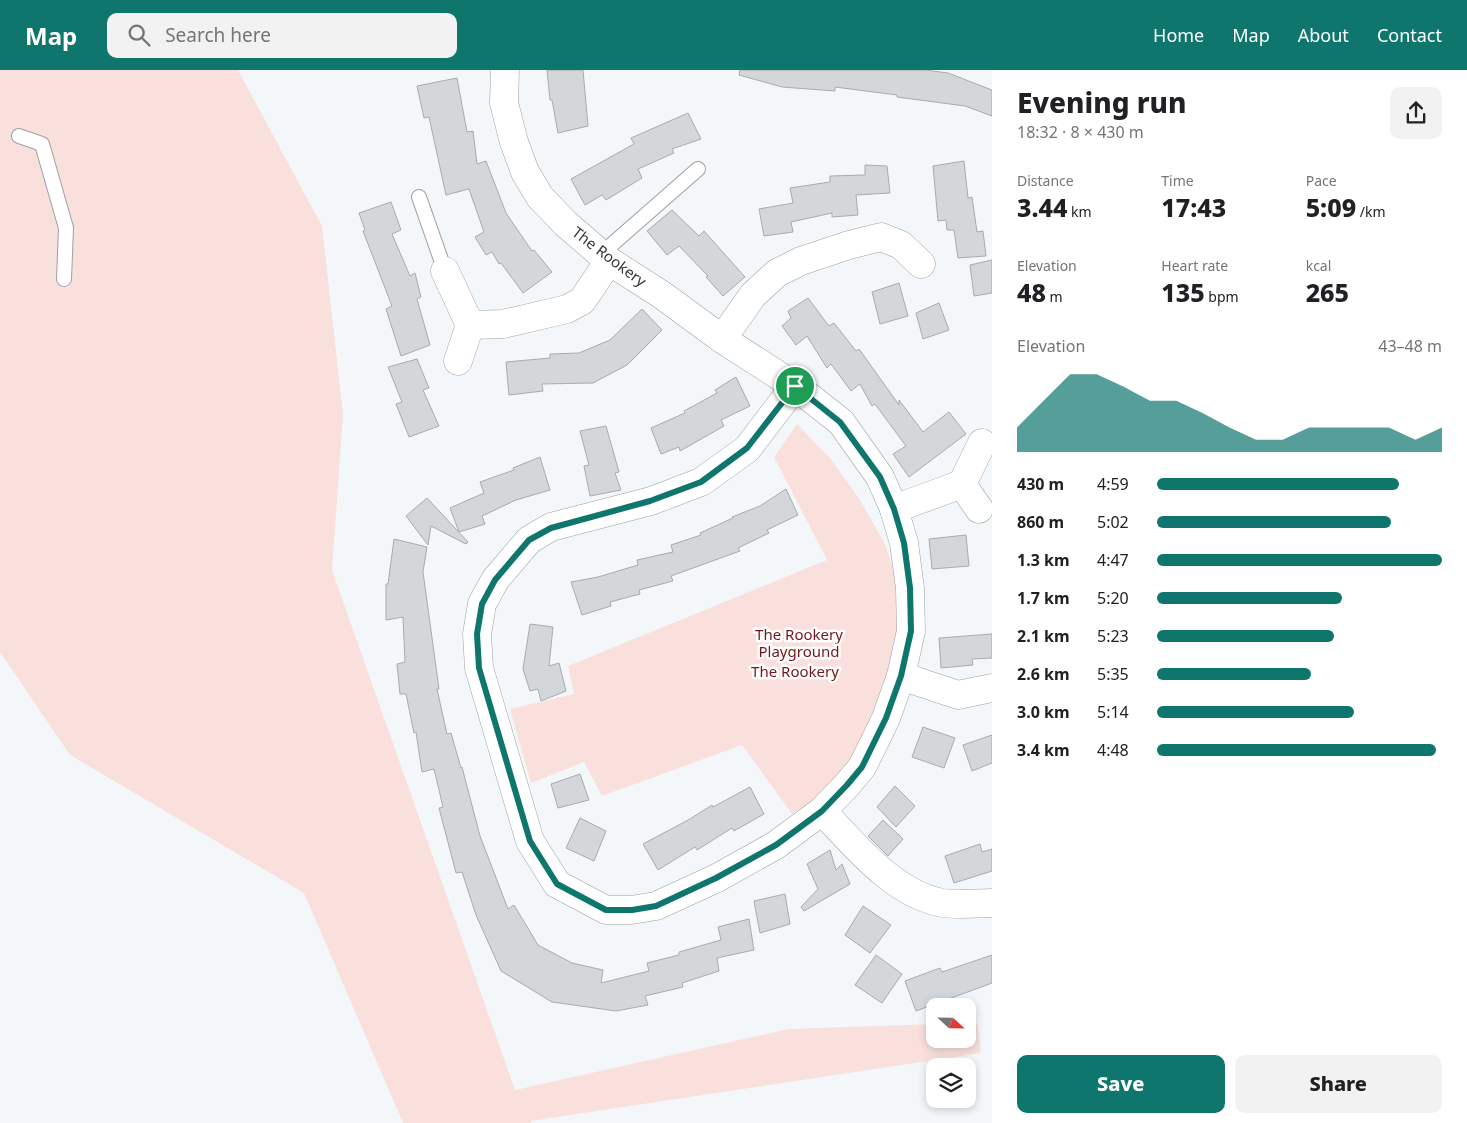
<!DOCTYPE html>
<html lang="en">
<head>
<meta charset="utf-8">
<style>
  body { margin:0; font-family:"Noto Sans",sans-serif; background:#f2f2f2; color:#202124; height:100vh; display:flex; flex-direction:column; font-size:19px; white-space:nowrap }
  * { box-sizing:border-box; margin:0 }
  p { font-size:16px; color:#757577 }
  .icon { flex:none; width:28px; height:28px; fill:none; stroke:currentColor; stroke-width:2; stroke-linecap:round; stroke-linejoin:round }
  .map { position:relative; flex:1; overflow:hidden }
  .side { display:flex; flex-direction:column; background:#fff; width:475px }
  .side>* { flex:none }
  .needle { width:32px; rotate:112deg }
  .fabs { position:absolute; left:926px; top:928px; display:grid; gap:10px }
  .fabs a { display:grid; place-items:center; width:50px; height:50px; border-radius:10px; background:#fff; box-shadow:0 2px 8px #0003; font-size:25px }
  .pin { position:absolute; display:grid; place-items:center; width:42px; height:42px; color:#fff; margin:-21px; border:2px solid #fff; border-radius:50%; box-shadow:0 1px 5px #0007 }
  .round { display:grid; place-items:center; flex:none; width:52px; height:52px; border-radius:10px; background:#f2f2f2 }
  .head { display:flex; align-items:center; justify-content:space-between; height:85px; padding:0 25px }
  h1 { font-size:28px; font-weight:800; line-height:38px }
  .metrics { display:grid; grid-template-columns:repeat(3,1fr); gap:8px; height:85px; padding:5px 25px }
  .metrics div { display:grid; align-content:center }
  .metrics b { font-size:25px; font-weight:800 }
  .metrics small { font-size:14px; font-weight:400 }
  .metrics p { font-size:14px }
  .chart { height:140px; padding:10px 25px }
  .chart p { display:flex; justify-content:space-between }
  .chart svg { width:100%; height:90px; margin-top:5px; fill:#0f766e; opacity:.7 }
  .cta { display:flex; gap:10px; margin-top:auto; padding:10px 25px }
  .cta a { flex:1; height:58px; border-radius:10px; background:#0f766e; color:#fff; font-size:20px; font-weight:800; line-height:58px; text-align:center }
  .cta a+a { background:#f2f2f2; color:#202124 }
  ul { padding:0 25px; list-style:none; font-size:16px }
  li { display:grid; grid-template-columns:80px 60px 1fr; align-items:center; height:38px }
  li i { height:12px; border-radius:6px; background:#0f766e }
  header { display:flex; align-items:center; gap:30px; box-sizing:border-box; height:70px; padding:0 25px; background:#0f766e; color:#fff }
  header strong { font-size:24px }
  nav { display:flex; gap:28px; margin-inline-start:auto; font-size:18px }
  .search { width:350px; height:45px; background:#f2f2f2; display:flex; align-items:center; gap:12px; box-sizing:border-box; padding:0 18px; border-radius:10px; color:#757577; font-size:19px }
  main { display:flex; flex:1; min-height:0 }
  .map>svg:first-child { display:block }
  .green { fill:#fae0dd }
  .building { fill:#d4d7d9; stroke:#a8abad }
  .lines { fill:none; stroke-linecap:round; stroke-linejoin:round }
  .lane-casing { stroke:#9ea0a2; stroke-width:16 }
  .street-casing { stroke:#9ea0a2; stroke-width:29 }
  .lane { stroke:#fff; stroke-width:14 }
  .street { stroke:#fff; stroke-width:28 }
  .route-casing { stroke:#fff; stroke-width:10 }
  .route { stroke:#0f766e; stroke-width:6 }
  .labels { text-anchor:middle; stroke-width:5; stroke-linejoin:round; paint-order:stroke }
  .street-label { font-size:15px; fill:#353637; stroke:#fff }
  .park-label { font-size:15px; fill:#76151a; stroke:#fff }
</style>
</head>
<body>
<header>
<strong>Map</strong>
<div class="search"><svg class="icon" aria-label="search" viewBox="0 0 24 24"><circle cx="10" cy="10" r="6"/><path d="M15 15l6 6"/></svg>Search here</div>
<nav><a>Home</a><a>Map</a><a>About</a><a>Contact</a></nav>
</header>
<main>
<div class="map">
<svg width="992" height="1053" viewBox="0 0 992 1053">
  <rect width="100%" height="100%" fill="#f4f7f9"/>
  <g class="green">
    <path d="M 0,0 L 238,0 L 322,156 L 343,345 L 332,500 L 515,1020 L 789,959 L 935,954 L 935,969 L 968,969 L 968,953 L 977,953 L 981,983 L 531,1051 L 531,1053 L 403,1053 L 304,823 L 70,685 L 0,582 Z"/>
    <path d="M 797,354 L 830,388 L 858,427 L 884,472 L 895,504 L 899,560 L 879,638 L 851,691 L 821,725 L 792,744 L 742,675 L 602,726 L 584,692 L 531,713 L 510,639 L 574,624 L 568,596 L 827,490 L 774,387 Z"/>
  </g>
  <g class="building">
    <path d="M 547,0 L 583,0 L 588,56 L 558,63 L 552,30 L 550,30 Z"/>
    <path d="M 740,0 L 925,0 L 948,3 L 992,20 L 992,46 L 965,36 L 897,27 L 897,25 L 835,17 L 835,21 L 782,17 L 739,5 Z"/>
    <path d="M 457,8 L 467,62 L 473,61 L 477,94 L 486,91 L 506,143 L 532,181 L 534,180 L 552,202 L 523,223 L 501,193 L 499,194 L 492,182 L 486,185 L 475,167 L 484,162 L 469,119 L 446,125 L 429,47 L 424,48 L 417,16 Z"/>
    <path d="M 688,43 L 701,69 L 672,79 L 674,83 L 638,99 L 642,108 L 606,130 L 602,125 L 585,135 L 571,109 L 634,74 L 631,68 Z"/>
    <path d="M 964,91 L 968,128 L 972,127 L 977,162 L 983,161 L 986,186 L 958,188 L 954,160 L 947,160 L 946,150 L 938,151 L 933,96 Z"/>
    <path d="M 865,95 L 887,96 L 890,123 L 856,125 L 858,145 L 832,147 L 832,143 L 791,152 L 793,162 L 764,166 L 759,139 L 793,133 L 790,118 L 830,112 L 830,106 L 865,105 Z"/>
    <path d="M 391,132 L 401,160 L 392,164 L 410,206 L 415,203 L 421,227 L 417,229 L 430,275 L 401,286 L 386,239 L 392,236 L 363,161 L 365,160 L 359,143 Z"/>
    <path d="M 672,140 L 699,166 L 704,161 L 745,207 L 723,226 L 706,207 L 708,206 L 679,176 L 667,185 L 647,161 Z"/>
    <path d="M 992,190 L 992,223 L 974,226 L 970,195 Z"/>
    <path d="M 899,213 L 908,246 L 880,254 L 872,222 Z"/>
    <path d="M 808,228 L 829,256 L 834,253 L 856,281 L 859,279 L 899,335 L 899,330 L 923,362 L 949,342 L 966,364 L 909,407 L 893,384 L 906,376 L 875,334 L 872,336 L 860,314 L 851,321 L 831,294 L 827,298 L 807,266 L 796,275 L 782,256 L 791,248 L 788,241 Z"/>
    <path d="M 939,233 L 949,260 L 923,269 L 916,243 Z"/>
    <path d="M 642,239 L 662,260 L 627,295 L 593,313 L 542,314 L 543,321 L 509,325 L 506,292 L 550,288 L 550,284 L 579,283 L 610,270 Z"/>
    <path d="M 417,289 L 429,318 L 423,320 L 439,356 L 409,367 L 396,334 L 402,332 L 388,297 Z"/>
    <path d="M 736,307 L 750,336 L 721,350 L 724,356 L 680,381 L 679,377 L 661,384 L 651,358 L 685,343 L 684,341 L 717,323 L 715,320 Z"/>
    <path d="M 606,356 L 619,402 L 615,403 L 621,420 L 590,426 L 584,396 L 589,395 L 580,361 Z"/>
    <path d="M 540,387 L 550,420 L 516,430 L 482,446 L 485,454 L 459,462 L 450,438 L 484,423 L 480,412 L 514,400 L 513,398 Z"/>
    <path d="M 786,419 L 798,445 L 767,460 L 769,463 L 738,478 L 740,481 L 671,506 L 673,511 L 639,520 L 640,524 L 610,532 L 611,536 L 582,545 L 571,512 L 598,507 L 638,495 L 637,490 L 673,482 L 671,475 L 701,465 L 700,463 L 733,448 L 732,447 L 760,436 Z"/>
    <path d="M 427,428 L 468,472 L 466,474 L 431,456 L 428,475 L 406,446 Z"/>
    <path d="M 966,465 L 969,496 L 932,499 L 929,469 Z"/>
    <path d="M 394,469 L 427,477 L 423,502 L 439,619 L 437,619 L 447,664 L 451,663 L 461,698 L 462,697 L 480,766 L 508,839 L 514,835 L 538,875 L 572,893 L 603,900 L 601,913 L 649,901 L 647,893 L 679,885 L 679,882 L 721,870 L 718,857 L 749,849 L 754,880 L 717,888 L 719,901 L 682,913 L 683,917 L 645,926 L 648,935 L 616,941 L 552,932 L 501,901 L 476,845 L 462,802 L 456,803 L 439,738 L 443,737 L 434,699 L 422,702 L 416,662 L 414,663 L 406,624 L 400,624 L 397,594 L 405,592 L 403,547 L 386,550 L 386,514 L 388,514 Z"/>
    <path d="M 530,554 L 553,557 L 549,596 L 559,593 L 566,621 L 541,631 L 538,619 L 530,621 L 523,599 Z"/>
    <path d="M 992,564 L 992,588 L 972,589 L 973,595 L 941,598 L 939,568 Z"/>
    <path d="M 923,657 L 955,668 L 944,698 L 912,687 Z"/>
    <path d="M 992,665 L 992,693 L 972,701 L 963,675 Z"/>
    <path d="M 580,704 L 589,730 L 558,738 L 551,714 Z"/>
    <path d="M 895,716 L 915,736 L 896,757 L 877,737 Z"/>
    <path d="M 750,717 L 764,744 L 734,761 L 732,758 L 697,780 L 695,777 L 658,800 L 643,774 L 690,749 L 712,735 L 713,737 Z"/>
    <path d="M 580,748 L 606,761 L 594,791 L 566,778 Z"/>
    <path d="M 883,750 L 903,769 L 888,786 L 868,766 Z"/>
    <path d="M 980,774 L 982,782 L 992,779 L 992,801 L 954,813 L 945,786 Z"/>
    <path d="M 830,780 L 836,800 L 842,794 L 850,814 L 804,841 L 801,837 L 818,819 L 807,794 Z"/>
    <path d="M 785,824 L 790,854 L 760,863 L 754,831 Z"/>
    <path d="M 863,836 L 891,855 L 870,883 L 845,865 Z"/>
    <path d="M 876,885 L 902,904 L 882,933 L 855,915 Z"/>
    <path d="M 992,885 L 992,913 L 916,941 L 905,911 L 940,898 L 942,902 Z"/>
  </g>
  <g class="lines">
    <g class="lane-casing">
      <g id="lane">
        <path d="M 19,66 L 42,74 L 66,158 L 64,209"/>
        <path d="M 419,127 L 445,201"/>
        <path d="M 601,184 L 698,99"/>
      </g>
    </g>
    <g class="street-casing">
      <g id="street">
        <path d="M 505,0 L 504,33 L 514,72 L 525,102 L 540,127 L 566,154 L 609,191 L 662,225 L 722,269 L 795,316 L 841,352 L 880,407 L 894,439 L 904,473 L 910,518 L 911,561 L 901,606 L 886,648 L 875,671 L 862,697 L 847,715 L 822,741 L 776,775 L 717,808 L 656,836 L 631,840 L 606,840 L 557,814 L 530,771 L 479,598 L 477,564 L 482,534 L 495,510 L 529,470 L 551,457 L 651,431 L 701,412 L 747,379 L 795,316"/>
        <path d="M 445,201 L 470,255 L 458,291"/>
        <path d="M 470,255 L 503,254 L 567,239 L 582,231 L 609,191"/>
        <path d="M 722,269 L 753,225 L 777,203 L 801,191 L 849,175 L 881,167 L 901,175 L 921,194"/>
        <path d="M 894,439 L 962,414"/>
        <path d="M 979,439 L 962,414 L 982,373"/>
        <path d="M 901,606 L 958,625 L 992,618"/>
        <path d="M 822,741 C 854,774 891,821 938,832 C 955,836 975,833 992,833"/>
      </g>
    </g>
    <use href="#lane" class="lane"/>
    <use href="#street" class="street"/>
  </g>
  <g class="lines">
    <g class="route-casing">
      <path id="route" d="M 795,316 L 840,352 L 880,407 L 894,439 L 904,473 L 910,518 L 911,561 L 901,606 L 886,648 L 862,697 L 847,715 L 822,741 L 776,775 L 716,808 L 656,836 L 632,840 L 606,840 L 557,814 L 530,771 L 479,598 L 477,564 L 482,534 L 495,510 L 529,470 L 551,458 L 650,431 L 701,412 L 747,378 Z"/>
    </g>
    <use href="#route" class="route"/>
  </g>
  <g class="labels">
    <g class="street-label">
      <text transform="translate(609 187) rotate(37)" y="5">The Rookery</text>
    </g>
    <g class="park-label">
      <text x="799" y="570">The Rookery<tspan x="799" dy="17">Playground</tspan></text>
      <text x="795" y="607">The Rookery</text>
    </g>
  </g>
</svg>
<div class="fabs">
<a><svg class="needle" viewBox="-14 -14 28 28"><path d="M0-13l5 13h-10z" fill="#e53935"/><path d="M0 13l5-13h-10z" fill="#757577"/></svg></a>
<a><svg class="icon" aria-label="layers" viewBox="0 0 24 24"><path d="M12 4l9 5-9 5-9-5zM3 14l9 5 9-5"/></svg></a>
</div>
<div class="pin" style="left:795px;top:316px;background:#1e9e55"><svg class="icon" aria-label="arrive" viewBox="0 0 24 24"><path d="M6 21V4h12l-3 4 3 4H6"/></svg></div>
</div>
<section class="side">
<div class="head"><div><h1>Evening run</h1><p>18:32 · 8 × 430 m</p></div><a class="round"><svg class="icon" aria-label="share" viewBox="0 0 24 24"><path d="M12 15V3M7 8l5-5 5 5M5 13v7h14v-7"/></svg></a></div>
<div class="metrics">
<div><p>Distance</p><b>3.44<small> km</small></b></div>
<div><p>Time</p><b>17:43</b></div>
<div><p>Pace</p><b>5:09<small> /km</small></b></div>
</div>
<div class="metrics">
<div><p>Elevation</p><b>48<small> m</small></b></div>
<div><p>Heart rate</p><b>135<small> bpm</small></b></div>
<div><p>kcal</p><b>265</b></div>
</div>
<div class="chart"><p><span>Elevation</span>43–48 m</p>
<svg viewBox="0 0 160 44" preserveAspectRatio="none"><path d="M0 44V32L10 19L20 6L30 6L40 12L50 19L60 19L70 25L80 32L90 38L100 38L110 32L120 32L130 32L140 32L150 38L160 32V44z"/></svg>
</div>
<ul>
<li><b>430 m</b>4:59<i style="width:85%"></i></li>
<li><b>860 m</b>5:02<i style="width:82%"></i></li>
<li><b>1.3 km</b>4:47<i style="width:100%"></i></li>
<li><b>1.7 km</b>5:20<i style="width:65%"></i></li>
<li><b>2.1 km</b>5:23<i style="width:62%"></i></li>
<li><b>2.6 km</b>5:35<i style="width:54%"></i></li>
<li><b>3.0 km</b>5:14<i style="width:69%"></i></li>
<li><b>3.4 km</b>4:48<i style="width:98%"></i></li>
</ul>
<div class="cta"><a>Save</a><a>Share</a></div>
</section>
</main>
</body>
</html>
